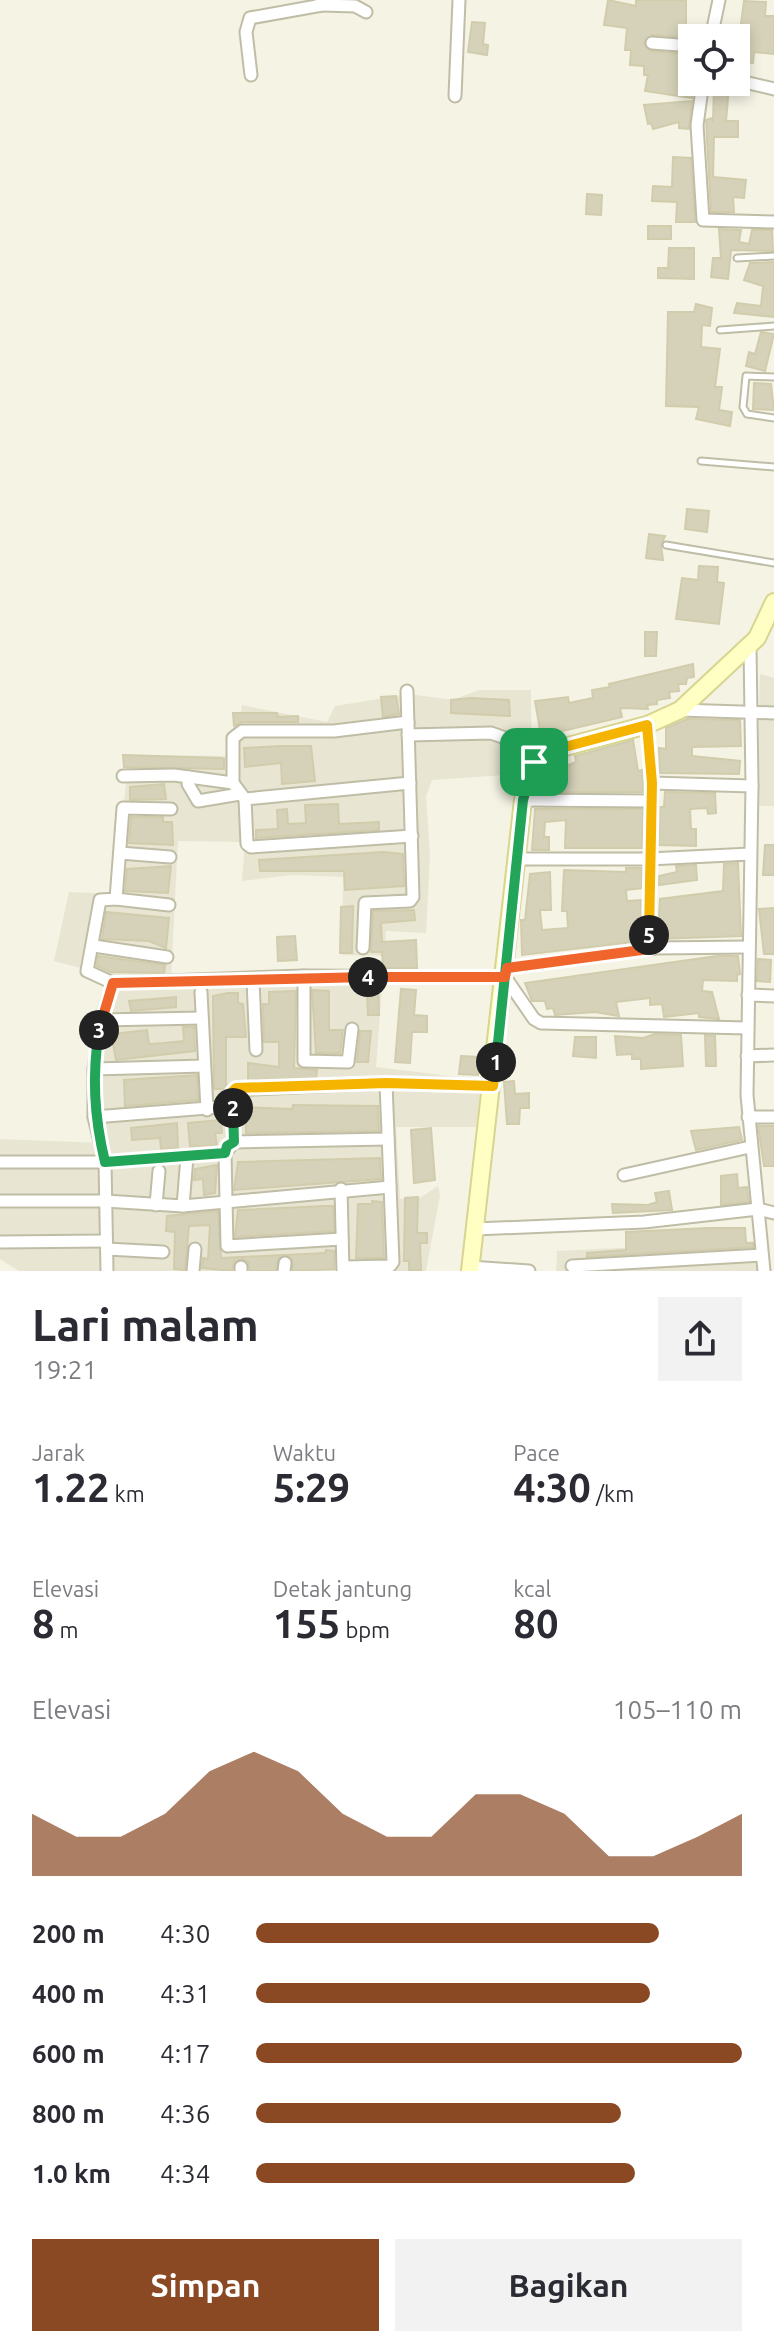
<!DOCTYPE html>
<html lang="id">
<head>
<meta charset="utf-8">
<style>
  body { margin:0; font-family:Ubuntu,sans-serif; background:#f2f2f3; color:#2b2b33; height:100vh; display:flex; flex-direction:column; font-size:30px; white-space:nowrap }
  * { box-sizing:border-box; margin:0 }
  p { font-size:26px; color:#7c7c81 }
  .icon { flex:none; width:44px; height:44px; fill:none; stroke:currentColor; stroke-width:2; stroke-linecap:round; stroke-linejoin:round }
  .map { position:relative; height:1271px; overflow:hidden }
  .sheet { display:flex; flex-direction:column; background:#fff; flex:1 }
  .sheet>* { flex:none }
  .tools { position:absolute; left:678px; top:24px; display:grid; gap:16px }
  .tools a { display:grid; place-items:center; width:72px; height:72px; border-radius:0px; background:#fff; box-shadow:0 4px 12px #0003; font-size:40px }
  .pin { position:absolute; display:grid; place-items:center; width:68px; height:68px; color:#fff; margin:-34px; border-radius:16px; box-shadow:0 4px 12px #0006 }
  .km { position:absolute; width:40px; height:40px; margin:-20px; border-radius:50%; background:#222; color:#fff; font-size:22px; line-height:40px; text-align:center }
  .round { display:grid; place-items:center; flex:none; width:84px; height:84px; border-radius:0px; background:#f2f2f3 }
  .head { display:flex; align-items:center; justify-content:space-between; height:136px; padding:0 32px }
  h1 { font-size:44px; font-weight:700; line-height:60px }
  .figures { display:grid; grid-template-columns:repeat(3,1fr); gap:12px; height:136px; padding:8px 32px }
  .figures div { display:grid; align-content:center }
  .figures b { font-size:40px; font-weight:700 }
  .figures small { font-size:22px; font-weight:400 }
  .figures p { font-size:22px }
  .chart { height:224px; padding:16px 32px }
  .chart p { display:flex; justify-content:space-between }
  .chart svg { width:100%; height:144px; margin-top:8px; fill:#8a4823; opacity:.7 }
  .cta { display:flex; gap:16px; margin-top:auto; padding:16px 32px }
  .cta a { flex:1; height:92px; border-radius:0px; background:#8a4823; color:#fff; font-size:32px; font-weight:700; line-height:92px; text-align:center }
  .cta a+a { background:#f2f2f3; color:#2b2b33 }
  ul { padding:0 32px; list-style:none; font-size:26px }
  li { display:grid; grid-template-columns:128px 96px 1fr; align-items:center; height:60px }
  li i { height:20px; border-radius:10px; background:#8a4823 }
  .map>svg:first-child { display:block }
  .residential { fill:#e8e6d2 }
  .building { fill:#d6d2b9; stroke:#d1ccac; stroke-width:2 }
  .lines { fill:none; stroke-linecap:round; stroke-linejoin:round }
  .service-casing { stroke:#c0bda6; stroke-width:9 }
  .minor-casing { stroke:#c0bda6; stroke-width:15 }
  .secondary-casing { stroke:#d7d590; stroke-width:20 }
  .service { stroke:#fff; stroke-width:5 }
  .minor { stroke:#fff; stroke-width:11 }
  .secondary { stroke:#ffffc3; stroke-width:16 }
  .split-1-casing { stroke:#fff; stroke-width:16 }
  .split-2-casing { stroke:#fff; stroke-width:16 }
  .split-3-casing { stroke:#fff; stroke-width:16 }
  .split-4-casing { stroke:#fff; stroke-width:16 }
  .split-5-casing { stroke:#fff; stroke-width:16 }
  .split-6-casing { stroke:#fff; stroke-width:16 }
  .split-1 { stroke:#22a559; stroke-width:10 }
  .split-2 { stroke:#f5b400; stroke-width:10 }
  .split-3 { stroke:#22a559; stroke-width:10 }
  .split-4 { stroke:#f0652b; stroke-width:10 }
  .split-5 { stroke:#f0652b; stroke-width:10 }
  .split-6 { stroke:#f5b400; stroke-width:10 }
</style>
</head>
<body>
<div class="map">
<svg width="774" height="1271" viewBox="0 0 774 1271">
  <rect width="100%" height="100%" fill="#f4f3e4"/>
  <g class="residential">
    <path d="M 760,674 L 774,678 L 774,806 L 757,806 Z"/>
    <path d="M 479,690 L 531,690 L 532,758 L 505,775 L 432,780 L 426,796 L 430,855 L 426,933 L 386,931 L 385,956 L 342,955 L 343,877 L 293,875 L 242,881 L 245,842 L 178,841 L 171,979 L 383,972 L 376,1067 L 482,1080 L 476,1127 L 396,1127 L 400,1199 L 420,1198 L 438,1186 L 440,1195 L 426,1271 L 19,1271 L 0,1259 L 0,1139 L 102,1143 L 97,1062 L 118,978 L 54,961 L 69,892 L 114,894 L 129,755 L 234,756 L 242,705 L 327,722 L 335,706 L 409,694 L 453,700 Z"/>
    <path d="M 761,1241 L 766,1271 L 556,1271 L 557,1251 Z"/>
  </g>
  <g class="building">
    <path d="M 608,0 L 636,6 L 636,0 L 686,0 L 686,37 L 652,35 L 644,43 L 651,51 L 685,54 L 685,81 L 694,82 L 692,98 L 645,91 L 648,75 L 644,75 L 644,66 L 630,65 L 631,50 L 625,50 L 627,28 L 604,25 Z"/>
    <path d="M 744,1 L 766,2 L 765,16 L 774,16 L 774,54 L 754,52 L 753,63 L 736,62 Z"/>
    <path d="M 472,22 L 485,23 L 483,44 L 488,45 L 487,55 L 468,52 Z"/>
    <path d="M 714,86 L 729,87 L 726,121 L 738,121 L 738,137 L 714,137 L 713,177 L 746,180 L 744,198 L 733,197 L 734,212 L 711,212 L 706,120 L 712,118 L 713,122 Z"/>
    <path d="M 692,101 L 689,129 L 679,128 L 679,122 L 653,129 L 651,123 L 648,124 L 644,105 Z"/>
    <path d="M 673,157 L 691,158 L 695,222 L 676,222 L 677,202 L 652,201 L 653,186 L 672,187 Z"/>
    <path d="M 587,194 L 602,195 L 601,215 L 586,214 Z"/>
    <rect x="648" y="226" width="23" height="13"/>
    <path d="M 719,229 L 741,230 L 739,242 L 749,244 L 752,230 L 772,230 L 773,251 L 731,250 L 728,279 L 711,277 L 713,258 L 721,258 Z"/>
    <path d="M 669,248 L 694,248 L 694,279 L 658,278 L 658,268 L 668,268 Z"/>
    <path d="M 774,262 L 774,317 L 734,313 L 737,303 L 761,306 L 763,286 L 744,280 L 750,263 Z"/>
    <path d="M 696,304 L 712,308 L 710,326 L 702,325 L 701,347 L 720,349 L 715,387 L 722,387 L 719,410 L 732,412 L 730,426 L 696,419 L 699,407 L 666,406 L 668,312 L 694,312 Z"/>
    <path d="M 761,332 L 774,334 L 765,371 L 746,366 L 749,352 L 755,354 Z"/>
    <path d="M 754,383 L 771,384 L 774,410 L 753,409 Z"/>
    <path d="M 687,509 L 709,511 L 707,532 L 685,529 Z"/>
    <path d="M 649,534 L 665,536 L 661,545 L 663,560 L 646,558 Z"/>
    <path d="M 699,566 L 718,567 L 717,582 L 724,583 L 719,624 L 676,619 L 682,578 L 698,580 Z"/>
    <path d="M 645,632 L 657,632 L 656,656 L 645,656 Z"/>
    <path d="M 693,664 L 694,677 L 687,678 L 686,684 L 678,684 L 679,691 L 669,692 L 670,698 L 657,700 L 657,704 L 647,705 L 648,709 L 620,708 L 622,717 L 541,736 L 535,701 L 568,697 L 569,703 L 593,698 L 592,690 L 610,687 L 609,684 Z"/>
    <path d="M 396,696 L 399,714 L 383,717 L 381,697 Z"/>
    <path d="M 471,698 L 509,700 L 510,716 L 451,713 L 451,700 Z"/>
    <path d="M 233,713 L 277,713 L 278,717 L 298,716 L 298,722 L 242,722 L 234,726 Z"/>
    <path d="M 687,719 L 740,720 L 741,746 L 692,747 L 692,756 L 740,761 L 739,774 L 660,773 L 659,748 L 666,749 L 666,728 Z"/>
    <path d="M 633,740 L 638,771 L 642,770 L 643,792 L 539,792 L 541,779 L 551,777 L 550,772 L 576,762 L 575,756 Z"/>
    <path d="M 281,746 L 311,746 L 315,781 L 282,784 L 281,763 L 245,767 L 244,748 Z"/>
    <path d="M 123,755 L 221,758 L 224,759 L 224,769 L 124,767 Z"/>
    <path d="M 164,784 L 166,799 L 130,800 L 130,787 Z"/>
    <path d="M 665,792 L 715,793 L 716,813 L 708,814 L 707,808 L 690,809 L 691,829 L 696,829 L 696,846 L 659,845 L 660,807 L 664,807 Z"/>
    <path d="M 338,804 L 339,824 L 379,822 L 379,830 L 256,838 L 256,830 L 278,829 L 277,810 L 287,809 L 288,824 L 306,823 L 305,805 Z"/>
    <path d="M 535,809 L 643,809 L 642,848 L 565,848 L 566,820 L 545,822 L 544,837 L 549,837 L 549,850 L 532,850 Z"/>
    <path d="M 131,817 L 163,817 L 163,822 L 172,822 L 173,845 L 129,843 Z"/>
    <path d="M 765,845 L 774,845 L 774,875 L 763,875 Z"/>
    <path d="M 383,852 L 403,854 L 404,886 L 345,890 L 344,871 L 260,871 L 259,860 Z"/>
    <path d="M 738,863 L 741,936 L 658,939 L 660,899 L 723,891 L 724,864 Z"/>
    <path d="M 696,865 L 697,880 L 659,885 L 659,876 L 677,872 L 676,866 Z"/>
    <path d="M 171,866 L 168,893 L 125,891 L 127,869 Z"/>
    <path d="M 626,868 L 642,868 L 642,888 L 626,890 L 627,901 L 641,900 L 641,941 L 522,955 L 521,920 L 525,920 L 530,874 L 550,872 L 551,910 L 540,910 L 542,930 L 568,928 L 567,911 L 562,911 L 564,870 L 626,872 Z"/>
    <path d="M 353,906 L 352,953 L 340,953 L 341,907 Z"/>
    <path d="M 774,908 L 774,954 L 764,954 L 759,909 Z"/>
    <path d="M 414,910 L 415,920 L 381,923 L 382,942 L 416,940 L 417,968 L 383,968 L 382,952 L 371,952 L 373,911 Z"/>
    <path d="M 106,912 L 169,918 L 166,948 L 149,941 L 102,939 Z"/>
    <path d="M 295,936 L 297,960 L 278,961 L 277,937 Z"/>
    <path d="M 98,956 L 165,965 L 164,973 L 110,972 L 97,966 Z"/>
    <path d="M 717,956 L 738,956 L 740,974 L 737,975 L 737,981 L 703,980 L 702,991 L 712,992 L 719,1019 L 699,1017 L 699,1013 L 664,1017 L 662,1004 L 650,1005 L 650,998 L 616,1002 L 619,1016 L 595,1012 L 555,1015 L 553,1008 L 547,1009 L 545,1001 L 532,1001 L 525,983 Z"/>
    <path d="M 758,959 L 771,960 L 770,982 L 757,981 Z"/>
    <path d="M 378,988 L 379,1015 L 368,1015 L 367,989 Z"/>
    <path d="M 401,989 L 416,990 L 414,1015 L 427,1016 L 427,1032 L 412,1032 L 410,1063 L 395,1062 Z"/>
    <path d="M 312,990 L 329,991 L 329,1030 L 343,1030 L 340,1053 L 316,1053 Z"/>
    <path d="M 296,991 L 294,1068 L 317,1070 L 316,1078 L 248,1080 L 248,1063 L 279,1067 L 279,1042 L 264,1042 L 263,1004 L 269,1004 L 269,992 Z"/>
    <path d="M 228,993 L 238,993 L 238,1003 L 243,1004 L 246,1037 L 226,1037 L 226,1085 L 225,1089 L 214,1089 L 213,996 Z"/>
    <path d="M 176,997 L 176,1007 L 131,1011 L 129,1001 Z"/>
    <path d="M 183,1027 L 194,1027 L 195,1051 L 116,1060 L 111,1034 L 147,1030 L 149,1044 L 164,1043 L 184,1041 Z"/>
    <path d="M 360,1031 L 371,1031 L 368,1062 L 357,1062 Z"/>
    <path d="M 655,1034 L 681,1035 L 683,1066 L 641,1069 L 641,1059 L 632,1059 L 632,1054 L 617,1055 L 615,1036 L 643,1038 Z"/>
    <path d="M 705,1035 L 715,1036 L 716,1066 L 706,1066 Z"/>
    <path d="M 575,1037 L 596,1037 L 596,1058 L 573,1056 Z"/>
    <path d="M 461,1056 L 479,1057 L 478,1075 L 459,1074 Z"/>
    <path d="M 197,1075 L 198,1100 L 125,1106 L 124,1080 Z"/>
    <path d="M 514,1081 L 515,1094 L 529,1093 L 529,1108 L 520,1108 L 519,1124 L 507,1124 L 504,1082 Z"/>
    <path d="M 293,1105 L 378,1106 L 379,1131 L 246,1133 L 245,1107 L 292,1109 Z"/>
    <path d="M 221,1120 L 222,1133 L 215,1133 L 217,1145 L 190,1147 L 188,1123 Z"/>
    <path d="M 177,1123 L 178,1148 L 161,1149 L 160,1138 L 132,1140 L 131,1128 Z"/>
    <path d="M 758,1126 L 774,1126 L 774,1166 L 764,1166 Z"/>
    <path d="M 739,1127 L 742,1140 L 696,1150 L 691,1131 Z"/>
    <path d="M 431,1128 L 435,1180 L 414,1183 L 411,1130 Z"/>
    <path d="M 380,1158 L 381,1179 L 234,1190 L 238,1162 Z"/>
    <path d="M 217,1165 L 215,1193 L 204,1195 L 203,1179 L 194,1180 L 195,1169 Z"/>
    <path d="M 737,1174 L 738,1188 L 747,1187 L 749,1202 L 721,1205 L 721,1176 Z"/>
    <path d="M 669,1191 L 672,1210 L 613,1213 L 612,1204 L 648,1205 L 657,1202 L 655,1193 Z"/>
    <path d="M 418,1197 L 417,1233 L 427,1233 L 427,1243 L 420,1243 L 421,1270 L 409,1270 L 409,1261 L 404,1261 L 405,1198 Z"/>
    <path d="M 372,1201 L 382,1202 L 384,1258 L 356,1258 L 358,1204 L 372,1204 Z"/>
    <path d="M 324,1206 L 333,1206 L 334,1231 L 235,1237 L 238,1210 Z"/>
    <path d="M 218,1211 L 221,1258 L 283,1255 L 278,1259 L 276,1271 L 250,1271 L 248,1262 L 242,1259 L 234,1262 L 232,1271 L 202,1268 L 203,1258 L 208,1259 L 210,1225 L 189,1226 L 185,1270 L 174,1269 L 175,1232 L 166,1231 L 167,1216 Z"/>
    <path d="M 708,1228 L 745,1228 L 746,1243 L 753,1243 L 753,1247 L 587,1257 L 587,1253 L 626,1250 L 626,1232 Z"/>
    <path d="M 326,1250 L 334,1251 L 334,1269 L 293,1271 L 292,1259 L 285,1255 L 325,1253 Z"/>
  </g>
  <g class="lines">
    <g class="service-casing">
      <g id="service">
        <path d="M 737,258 L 774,256"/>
        <path d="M 720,330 L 774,326"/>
        <path d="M 774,377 L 746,376 L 743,407 L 747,414 L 774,418"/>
        <path d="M 701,461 L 774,467"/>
        <path d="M 666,545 L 774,563"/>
      </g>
    </g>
    <g class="minor-casing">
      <g id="minor">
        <path d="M 321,1 L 322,5 L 355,6 L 366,12"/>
        <path d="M 711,38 L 719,0"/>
        <path d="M 652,43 L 692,46"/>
        <path d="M 251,75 L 246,32 L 250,18 L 322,5"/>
        <path d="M 736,80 L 774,89"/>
        <path d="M 703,82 L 697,125 L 703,220 L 774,222"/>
        <path d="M 455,96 L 459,0"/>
        <path d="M 750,646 L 752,786 L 747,1095 L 758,1209 L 774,1213"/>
        <path d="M 680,710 L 774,713"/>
        <path d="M 647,725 L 652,783 L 649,949"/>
        <path d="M 408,735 L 491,733 L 505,738 L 534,762"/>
        <path d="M 123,776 L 174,775 L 233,783 L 245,799 L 410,783"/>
        <path d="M 189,777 L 188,784 L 198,801 L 240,794"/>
        <path d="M 233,783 L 233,738 L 242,731 L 334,731 L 408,722"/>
        <path d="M 652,783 L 752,786"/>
        <path d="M 245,799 L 247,844 L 251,847 L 412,836"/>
        <path d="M 523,800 L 652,801"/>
        <path d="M 120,853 L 170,857"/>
        <path d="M 517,859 L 649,859 L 750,854"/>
        <path d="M 116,899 L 169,905"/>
        <path d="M 94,946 L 167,957"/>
        <path d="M 363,948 L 365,903 L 410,901 L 413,897 L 407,691"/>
        <path d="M 507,968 L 656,948 L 748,947"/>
        <path d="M 304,976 L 304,1061 L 348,1062 L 352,1029"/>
        <path d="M 253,980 L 256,1050"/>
        <path d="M 113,983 L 304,976 L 505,977 L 534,1019 L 541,1023 L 747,1028"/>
        <path d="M 201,992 L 207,1110"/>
        <path d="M 748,995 L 774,996"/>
        <path d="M 101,1020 L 202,1018"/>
        <path d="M 747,1056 L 774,1055"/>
        <path d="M 94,1069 L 204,1066"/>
        <path d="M 94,1117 L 233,1106"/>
        <path d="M 748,1117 L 774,1117"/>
        <path d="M 234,1142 L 388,1139"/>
        <path d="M 0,1162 L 105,1162 L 225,1153"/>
        <path d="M 624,1175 L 750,1147"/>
        <path d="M 341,1189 L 343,1271"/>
        <path d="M 0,1201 L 105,1201 L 183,1206 L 390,1187"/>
        <path d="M 156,1205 L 159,1171"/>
        <path d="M 183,1206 L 187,1157"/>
        <path d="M 475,1229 L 644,1222 L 758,1209 L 764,1271"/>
        <path d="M 342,1239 L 227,1246 L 225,1153 L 234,1142 L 233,1090 L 386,1083 L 493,1086"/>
        <path d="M 0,1242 L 106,1241"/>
        <path d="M 107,1249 L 163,1252"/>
        <path d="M 572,1266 L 762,1255"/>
        <path d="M 344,1267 L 390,1266 L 393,1262 L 386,1083"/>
        <path d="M 470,1267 L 529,1271"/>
        <path d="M 107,1271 L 105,1162 L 94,1117 L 94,1069 L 101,1020 L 113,983 L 87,971 L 100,900 L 116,899 L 123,808 L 171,809"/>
        <path d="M 193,1271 L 195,1249"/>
        <path d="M 241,1271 L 241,1267"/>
        <path d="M 284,1271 L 285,1263"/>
      </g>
    </g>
    <g class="secondary-casing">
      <path id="secondary" d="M 470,1271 L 523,800 L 534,762 L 546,752 L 647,725 L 680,710 L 757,638 L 774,602"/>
    </g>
    <use href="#service" class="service"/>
    <use href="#minor" class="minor"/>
    <use href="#secondary" class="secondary"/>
  </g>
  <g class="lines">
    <g class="split-1-casing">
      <path id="split-1" d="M 496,1062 L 523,800 L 534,762"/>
    </g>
    <g class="split-2-casing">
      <path id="split-2" d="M 233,1108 L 232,1092 L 236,1088 L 386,1083 L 493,1086 L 496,1062"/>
    </g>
    <g class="split-3-casing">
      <path id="split-3" d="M 99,1030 C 92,1076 94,1116 105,1162 L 225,1153 L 227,1146 L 234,1142 L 233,1108"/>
    </g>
    <g class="split-4-casing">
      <path id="split-4" d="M 99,1030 L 113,983 L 368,977"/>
    </g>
    <g class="split-5-casing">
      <path id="split-5" d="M 368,977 L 505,977 L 507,968 L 649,949 L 649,935"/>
    </g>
    <g class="split-6-casing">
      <path id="split-6" d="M 534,762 L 546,752 L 647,725 L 652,783 L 649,935"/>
    </g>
    <use href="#split-1" class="split-1"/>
    <use href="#split-2" class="split-2"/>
    <use href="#split-3" class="split-3"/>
    <use href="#split-4" class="split-4"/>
    <use href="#split-5" class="split-5"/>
    <use href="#split-6" class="split-6"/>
  </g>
</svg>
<div class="tools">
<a><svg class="icon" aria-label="locate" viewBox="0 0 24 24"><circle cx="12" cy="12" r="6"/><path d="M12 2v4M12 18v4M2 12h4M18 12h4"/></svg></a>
</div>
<div class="pin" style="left:534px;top:762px;background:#1e9e55"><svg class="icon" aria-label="arrive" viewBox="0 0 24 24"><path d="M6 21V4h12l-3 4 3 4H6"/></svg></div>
<b class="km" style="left:496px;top:1062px">1</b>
<b class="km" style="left:233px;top:1108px">2</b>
<b class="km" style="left:99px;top:1030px">3</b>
<b class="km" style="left:368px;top:977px">4</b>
<b class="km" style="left:649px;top:935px">5</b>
</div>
<section class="sheet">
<div class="head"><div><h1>Lari malam</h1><p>19:21</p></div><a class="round"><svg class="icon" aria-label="share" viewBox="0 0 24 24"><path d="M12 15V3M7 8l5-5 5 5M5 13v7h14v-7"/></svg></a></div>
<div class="figures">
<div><p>Jarak</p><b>1.22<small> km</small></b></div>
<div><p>Waktu</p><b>5:29</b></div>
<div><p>Pace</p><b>4:30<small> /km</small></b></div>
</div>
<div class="figures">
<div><p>Elevasi</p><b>8<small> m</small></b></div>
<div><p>Detak jantung</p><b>155<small> bpm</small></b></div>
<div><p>kcal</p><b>80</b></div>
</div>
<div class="chart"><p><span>Elevasi</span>105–110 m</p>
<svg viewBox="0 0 160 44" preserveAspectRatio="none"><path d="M0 44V25L10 32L20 32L30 25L40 12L50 6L60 12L70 25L80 32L90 32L100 19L110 19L120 25L130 38L140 38L150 32L160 25V44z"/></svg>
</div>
<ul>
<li><b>200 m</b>4:30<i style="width:83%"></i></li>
<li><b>400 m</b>4:31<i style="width:81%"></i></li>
<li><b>600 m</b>4:17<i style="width:100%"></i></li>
<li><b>800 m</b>4:36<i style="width:75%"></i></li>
<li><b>1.0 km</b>4:34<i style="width:78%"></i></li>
</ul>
<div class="cta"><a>Simpan</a><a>Bagikan</a></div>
</section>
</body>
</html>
